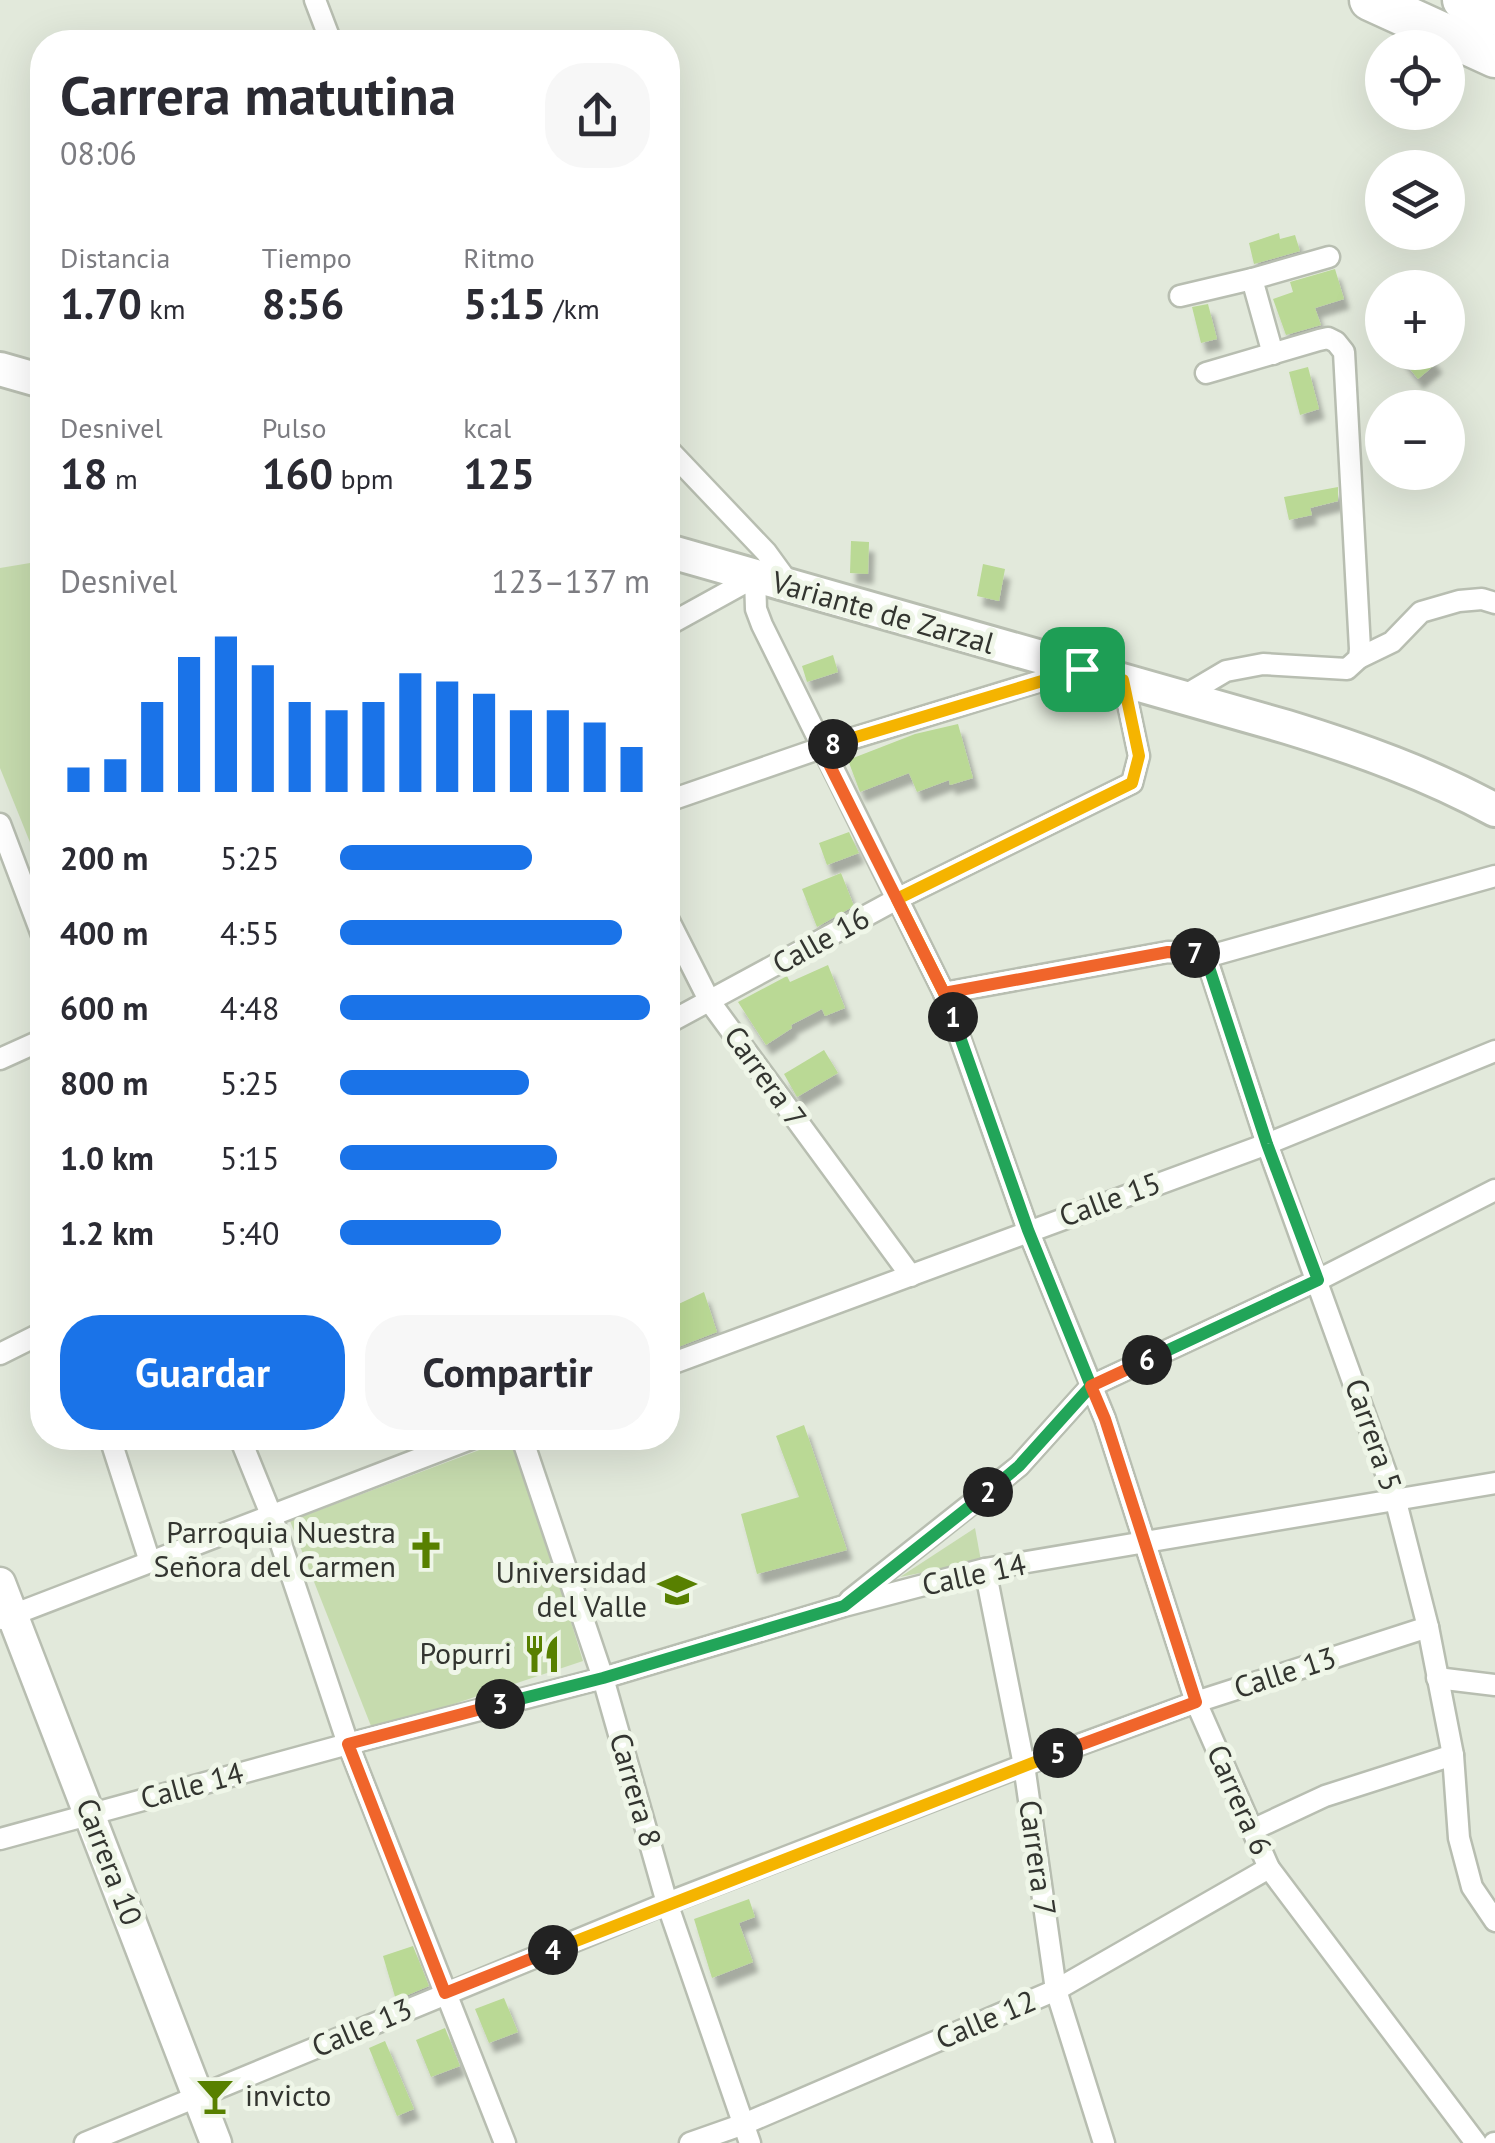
<!DOCTYPE html>
<html lang="es">
<head>
<meta charset="utf-8">
<style>
  body { margin:0; font-family:"PT Sans",sans-serif; background:#f7f7f7; color:#2b2b33; height:100vh; display:flex; flex-direction:column; font-size:38px; white-space:nowrap }
  * { box-sizing:border-box; margin:0 }
  p { font-size:32px; color:#7c7c81 }
  .icon { flex:none; width:55px; height:55px; fill:none; stroke:currentColor; stroke-width:2; stroke-linecap:round; stroke-linejoin:round }
  .map { position:relative; flex:1; overflow:hidden }
  .panel { position:absolute; left:30px; top:30px; width:650px; height:1420px; display:flex; flex-direction:column; background:#fff; border-radius:40px; box-shadow:0 10px 40px #0002 }
  .panel>* { flex:none }
  .controls { position:absolute; left:1365px; top:30px; display:grid; gap:20px }
  .controls a { display:grid; place-items:center; width:100px; height:100px; border-radius:50%; background:#fff; box-shadow:0 10px 40px #0002; font-size:50px }
  .pin { position:absolute; display:grid; place-items:center; width:85px; height:85px; color:#fff; margin:-42px; border-radius:20px; box-shadow:0 5px 15px #0006 }
  .km { position:absolute; width:50px; height:50px; margin:-25px; border-radius:50%; background:#222; color:#fff; font-size:28px; line-height:50px; text-align:center }
  .round { display:grid; place-items:center; flex:none; width:105px; height:105px; border-radius:40px; background:#f7f7f7 }
  .head { display:flex; align-items:center; justify-content:space-between; height:170px; padding:0 30px }
  h1 { font-size:55px; font-weight:600; line-height:75px }
  .stats { display:grid; grid-template-columns:repeat(3,1fr); gap:15px; height:170px; padding:10px 30px }
  .stats div { display:grid; align-content:center }
  .stats b { font-size:42px; font-weight:600 }
  .stats small { font-size:28px; font-weight:400 }
  .stats p { font-size:28px }
  .chart { height:280px; padding:20px 30px }
  .chart p { display:flex; justify-content:space-between }
  .chart svg { width:100%; height:180px; margin-top:10px; stroke:#1a73e8; stroke-width:6 }
  .cta { display:flex; gap:20px; margin-top:auto; padding:20px 30px }
  .cta a { flex:1; height:115px; border-radius:40px; background:#1a73e8; color:#fff; font-size:40px; font-weight:600; line-height:115px; text-align:center }
  .cta a+a { background:#f7f7f7; color:#2b2b33 }
  ul { padding:0 30px; list-style:none; font-size:32px }
  li { display:grid; grid-template-columns:160px 120px 1fr; align-items:center; height:75px }
  li i { height:25px; border-radius:12px; background:#1a73e8 }
  .map>svg:first-child { display:block }
  .green { fill:#c6dbae }
  .building { fill:#bad995; filter:url(#shadow) }
  .lines { fill:none; stroke-linecap:round; stroke-linejoin:round }
  .street-casing { stroke:#b8beb1; stroke-width:25 }
  .secondary-casing { stroke:#b8beb1; stroke-width:35 }
  .primary-casing { stroke:#b8beb1; stroke-width:38 }
  .highway-casing { stroke:#b8beb1; stroke-width:45 }
  .street { stroke:#fff; stroke-width:20 }
  .secondary { stroke:#fff; stroke-width:30 }
  .primary { stroke:#fff; stroke-width:32 }
  .highway { stroke:#fff; stroke-width:40 }
  .split-1-casing { stroke:#fff; stroke-width:20 }
  .split-2-casing { stroke:#fff; stroke-width:20 }
  .split-3-casing { stroke:#fff; stroke-width:20 }
  .split-4-casing { stroke:#fff; stroke-width:20 }
  .split-5-casing { stroke:#fff; stroke-width:20 }
  .split-6-casing { stroke:#fff; stroke-width:20 }
  .split-7-casing { stroke:#fff; stroke-width:20 }
  .split-8-casing { stroke:#fff; stroke-width:20 }
  .split-9-casing { stroke:#fff; stroke-width:20 }
  .split-1 { stroke:#f5b400; stroke-width:12 }
  .split-2 { stroke:#22a559; stroke-width:12 }
  .split-3 { stroke:#22a559; stroke-width:12 }
  .split-4 { stroke:#f0652b; stroke-width:12 }
  .split-5 { stroke:#f5b400; stroke-width:12 }
  .split-6 { stroke:#f0652b; stroke-width:12 }
  .split-7 { stroke:#22a559; stroke-width:12 }
  .split-8 { stroke:#f0652b; stroke-width:12 }
  .split-9 { stroke:#f5b400; stroke-width:12 }
  .labels { text-anchor:middle; stroke-width:10; stroke-linejoin:round; paint-order:stroke }
  .street-label { font-size:30px; fill:#333530; stroke:#eff6e8 }
  .poi-label { font-size:30px; fill:#333530; stroke:#eff6e8; text-anchor:end }
</style>
</head>
<body>
<div class="map">
<svg width="1495" height="2143" viewBox="0 0 1495 2143">
  <defs>
    <filter id="shadow"><feDropShadow dx="5.5" dy="10" stdDeviation="2.5" flood-color="#0004"/></filter>
  </defs>
  <rect width="100%" height="100%" fill="#e2e9db"/>
  <g class="green">
    <path d="M 42,561 L 42,872 L 0,768 L 0,568 Z"/>
    <path d="M 511,1438 L 515,1438 L 583,1661 L 373,1731 L 290,1521 Z"/>
    <path d="M 975,1528 L 981,1561 L 900,1577 Z"/>
  </g>
  <g class="building">
    <path d="M 1279,233 L 1280,239 L 1295,235 L 1300,251 L 1254,264 L 1249,243 Z"/>
    <path d="M 1335,269 L 1344,299 L 1315,308 L 1321,325 L 1286,335 L 1273,299 L 1293,292 L 1290,282 Z"/>
    <path d="M 1208,304 L 1217,339 L 1201,343 L 1192,307 Z"/>
    <path d="M 1396,352 L 1428,352 L 1437,363 L 1418,379 Z"/>
    <path d="M 1308,367 L 1319,409 L 1300,415 L 1289,372 Z"/>
    <path d="M 1338,487 L 1338,501 L 1310,508 L 1312,515 L 1289,520 L 1284,497 Z"/>
    <path d="M 851,541 L 869,542 L 868,574 L 850,573 Z"/>
    <path d="M 983,564 L 1005,569 L 999,601 L 977,596 Z"/>
    <path d="M 833,655 L 838,672 L 807,682 L 802,666 Z"/>
    <path d="M 958,724 L 973,778 L 950,785 L 949,780 L 917,792 L 909,773 L 860,792 L 848,760 L 915,734 Z"/>
    <path d="M 849,832 L 859,853 L 827,865 L 819,843 Z"/>
    <path d="M 841,873 L 854,906 L 817,927 L 802,889 Z"/>
    <path d="M 828,965 L 845,1008 L 825,1016 L 822,1009 L 791,1025 L 792,1028 L 766,1045 L 738,1002 L 787,976 L 790,982 Z"/>
    <path d="M 824,1050 L 838,1073 L 797,1097 L 784,1074 Z"/>
    <path d="M 704,1292 L 717,1332 L 668,1351 L 668,1309 Z"/>
    <path d="M 804,1425 L 847,1550 L 757,1574 L 741,1514 L 799,1497 L 776,1436 Z"/>
    <path d="M 749,1899 L 755,1917 L 739,1923 L 753,1962 L 712,1978 L 694,1919 Z"/>
    <path d="M 413,1946 L 429,1986 L 396,2000 L 383,1956 Z"/>
    <path d="M 504,1998 L 518,2032 L 489,2043 L 475,2009 Z"/>
    <path d="M 445,2028 L 460,2066 L 431,2077 L 416,2040 Z"/>
    <path d="M 385,2041 L 414,2109 L 397,2116 L 369,2048 Z"/>
  </g>
  <g class="lines">
    <g class="street-casing">
      <g id="street">
        <path d="M 315,0 L 331,42"/>
        <path d="M 1180,296 L 1252,279"/>
        <path d="M 1273,354 L 1252,279 L 1329,257"/>
        <path d="M 668,449 L 766,552 L 790,585"/>
        <path d="M 668,625 L 755,577 L 756,609 L 762,625 L 944,993 L 1028,1230 L 1105,1419 L 1196,1702 L 1269,1868 L 1476,2143"/>
        <path d="M 1359,658 L 1392,642 L 1421,612 L 1459,601 L 1482,599 L 1495,603"/>
        <path d="M 1182,697 L 1226,671 L 1263,664 L 1347,669 L 1359,658 L 1360,649 L 1344,352 L 1336,342 L 1328,338 L 1319,340 L 1206,373"/>
        <path d="M 668,801 L 821,748 L 1080,669"/>
        <path d="M 0,824 L 42,935"/>
        <path d="M 668,919 L 710,1002 L 911,1276"/>
        <path d="M 1206,957 L 1267,1144 L 1395,1498 L 1428,1627 L 1453,1755 L 1459,1838 L 1472,1887 L 1495,1921"/>
        <path d="M 944,993 L 1168,952 L 1196,954 L 1206,957 L 1495,876"/>
        <path d="M 668,1023 L 897,899 L 1132,783 L 1139,756 L 1123,680"/>
        <path d="M 0,1059 L 42,1040"/>
        <path d="M 0,1354 L 42,1333"/>
        <path d="M 668,1365 L 1267,1144 L 1495,1051"/>
        <path d="M 110,1438 L 150,1562"/>
        <path d="M 240,1438 L 272,1517 L 348,1744 L 505,2143"/>
        <path d="M 522,1438 L 603,1678 L 667,1903 L 750,2143"/>
        <path d="M 985,1569 L 1024,1765 L 1056,1990 L 1104,2143"/>
        <path d="M 850,1600 L 1019,1466 L 1091,1386 L 1318,1280 L 1495,1190"/>
        <path d="M 2,1619 L 473,1438"/>
        <path d="M 1437,1678 L 1495,1685"/>
        <path d="M 1252,1830 L 1325,1796 L 1453,1755"/>
        <path d="M 0,1839 L 348,1744 L 603,1678 L 844,1606 L 985,1569 L 1495,1483"/>
        <path d="M 85,2143 L 667,1903 L 1024,1765 L 1196,1702 L 1428,1627"/>
        <path d="M 690,2143 L 744,2124 L 1056,1990 L 1269,1868"/>
        <path d="M 1494,2143 L 1495,2143"/>
      </g>
    </g>
    <g class="secondary-casing">
      <path id="secondary" d="M 0,1583 L 216,2143"/>
    </g>
    <g class="primary-casing">
      <g id="primary">
        <path d="M 0,369 L 42,381"/>
        <path d="M 668,551 L 1287,727 C 1359,749 1429,774 1495,810"/>
      </g>
    </g>
    <g class="highway-casing">
      <g id="highway">
        <path d="M 1370,0 L 1495,57"/>
        <path d="M 1463,0 L 1495,15"/>
      </g>
    </g>
    <use href="#street" class="street"/>
    <use href="#secondary" class="secondary"/>
    <use href="#primary" class="primary"/>
    <use href="#highway" class="highway"/>
  </g>
  <g class="lines">
    <g class="split-1-casing">
      <path id="split-1" d="M 953,1017 L 944,993 L 897,899 L 1132,783 L 1139,756 L 1123,680 L 1082,669"/>
    </g>
    <g class="split-2-casing">
      <path id="split-2" d="M 953,1017 L 1028,1230 L 1091,1386 L 1019,1466 L 988,1492"/>
    </g>
    <g class="split-3-casing">
      <path id="split-3" d="M 500,1704 L 603,1678 L 844,1606 L 988,1492"/>
    </g>
    <g class="split-4-casing">
      <path id="split-4" d="M 500,1704 L 348,1744 L 445,1993 L 553,1950"/>
    </g>
    <g class="split-5-casing">
      <path id="split-5" d="M 553,1950 L 1058,1753"/>
    </g>
    <g class="split-6-casing">
      <path id="split-6" d="M 1058,1753 L 1196,1702 L 1105,1419 L 1091,1386 L 1147,1360"/>
    </g>
    <g class="split-7-casing">
      <path id="split-7" d="M 1147,1360 L 1318,1280 L 1267,1144 L 1206,958 L 1195,953"/>
    </g>
    <g class="split-8-casing">
      <path id="split-8" d="M 833,744 L 821,748 L 944,993 L 1168,952 L 1195,953"/>
    </g>
    <g class="split-9-casing">
      <path id="split-9" d="M 833,744 L 1082,669"/>
    </g>
    <use href="#split-1" class="split-1"/>
    <use href="#split-2" class="split-2"/>
    <use href="#split-3" class="split-3"/>
    <use href="#split-4" class="split-4"/>
    <use href="#split-5" class="split-5"/>
    <use href="#split-6" class="split-6"/>
    <use href="#split-7" class="split-7"/>
    <use href="#split-8" class="split-8"/>
    <use href="#split-9" class="split-9"/>
  </g>
  <defs>
    <g id="church-bare" transform="scale(3)"><path d="M-1.2-6h2.4v3.5h3.3v2.4h-3.3V6h-2.4V-.1h-3.3v-2.4h3.3Z" fill="#588000" stroke="#eff6e8" stroke-width="2.5" paint-order="stroke"/></g>
    <g id="university-bare" transform="scale(3)"><path d="M0-5L7-2L0 1L-7-2ZM-4 1L0 2.5L4 1V4Q0 6-4 4Z" fill="#588000" stroke="#eff6e8" stroke-width="2.5" paint-order="stroke"/></g>
    <g id="restaurant-bare" transform="scale(3)"><path d="M-5-6h1v4h1v-4h1v4h1v-4h1v5L-1.5 .5V6h-2V.5L-5-1ZM5-6V6H3V1.5H1.5Q1.5-4 5-6Z" fill="#588000" stroke="#eff6e8" stroke-width="2.5" paint-order="stroke"/></g>
    <g id="bar-bare" transform="scale(3)"><path d="M-6-5H6L.8 .8V4.5H3.5V6h-7V4.5H-.8V.8Z" fill="#588000" stroke="#eff6e8" stroke-width="2.5" paint-order="stroke"/></g>
  </defs>
  <g fill-rule="evenodd">
    <use href="#church-bare" x="426" y="1550"/>
    <use href="#university-bare" x="677" y="1590"/>
    <use href="#restaurant-bare" x="542" y="1654"/>
    <use href="#bar-bare" x="215" y="2096"/>
  </g>
  <g class="labels">
    <g class="street-label">
      <text transform="translate(883 613) rotate(16)" y="10">Variante de Zarzal</text>
      <text transform="translate(821 941) rotate(-29)" y="10">Calle 16</text>
      <text transform="translate(765 1077) rotate(54)" y="10">Carrera 7</text>
      <text transform="translate(1110 1200) rotate(-20)" y="10">Calle 15</text>
      <text transform="translate(1373 1435) rotate(71)" y="10">Carrera 5</text>
      <text transform="translate(974 1575) rotate(-12)" y="10">Calle 14</text>
      <text transform="translate(1285 1673) rotate(-18)" y="10">Calle 13</text>
      <text transform="translate(192 1786) rotate(-15)" y="10">Calle 14</text>
      <text transform="translate(635 1790) rotate(74)" y="10">Carrera 8</text>
      <text transform="translate(1239 1800) rotate(66)" y="10">Carrera 6</text>
      <text transform="translate(1037 1858) rotate(82)" y="10">Carrera 7</text>
      <text transform="translate(109 1862) rotate(69)" y="10">Carrera 10</text>
      <text transform="translate(986 2020) rotate(-23)" y="10">Calle 12</text>
      <text transform="translate(362 2028) rotate(-23)" y="10">Calle 13</text>
    </g>
    <g class="poi-label">
      <text x="396" y="1543">Parroquia Nuestra<tspan x="396" dy="34">Señora del Carmen</tspan></text>
      <text x="647" y="1583">Universidad<tspan x="647" dy="34">del Valle</tspan></text>
      <text x="512" y="1664">Popurri</text>
      <text x="245" y="2106" text-anchor="start">invicto</text>
    </g>
  </g>
</svg>
<div class="controls">
<a><svg class="icon" aria-label="locate" viewBox="0 0 24 24"><circle cx="12" cy="12" r="6"/><path d="M12 2v4M12 18v4M2 12h4M18 12h4"/></svg></a>
<a><svg class="icon" aria-label="layers" viewBox="0 0 24 24"><path d="M12 4l9 5-9 5-9-5zM3 14l9 5 9-5"/></svg></a>
<a>+</a>
<a>−</a>
</div>
<div class="pin" style="left:1082px;top:669px;background:#1e9e55"><svg class="icon" aria-label="arrive" viewBox="0 0 24 24"><path d="M6 21V4h12l-3 4 3 4H6"/></svg></div>
<b class="km" style="left:953px;top:1017px">1</b>
<b class="km" style="left:988px;top:1492px">2</b>
<b class="km" style="left:500px;top:1704px">3</b>
<b class="km" style="left:553px;top:1950px">4</b>
<b class="km" style="left:1058px;top:1753px">5</b>
<b class="km" style="left:1147px;top:1360px">6</b>
<b class="km" style="left:1195px;top:953px">7</b>
<b class="km" style="left:833px;top:744px">8</b>
<section class="panel">
<div class="head"><div><h1>Carrera matutina</h1><p>08:06</p></div><a class="round"><svg class="icon" aria-label="share" viewBox="0 0 24 24"><path d="M12 15V3M7 8l5-5 5 5M5 13v7h14v-7"/></svg></a></div>
<div class="stats">
<div><p>Distancia</p><b>1.70<small> km</small></b></div>
<div><p>Tiempo</p><b>8:56</b></div>
<div><p>Ritmo</p><b>5:15<small> /km</small></b></div>
</div>
<div class="stats">
<div><p>Desnivel</p><b>18<small> m</small></b></div>
<div><p>Pulso</p><b>160<small> bpm</small></b></div>
<div><p>kcal</p><b>125</b></div>
</div>
<div class="chart"><p><span>Desnivel</span>123–137 m</p>
<svg viewBox="0 0 160 44" preserveAspectRatio="none"><path d="M5 44V38M15 44V36M25 44V22M35 44V11M45 44V6M55 44V13M65 44V22M75 44V24M85 44V22M95 44V15M105 44V17M115 44V20M125 44V24M135 44V24M145 44V27M155 44V33"/></svg>
</div>
<ul>
<li><b>200 m</b>5:25<i style="width:62%"></i></li>
<li><b>400 m</b>4:55<i style="width:91%"></i></li>
<li><b>600 m</b>4:48<i style="width:100%"></i></li>
<li><b>800 m</b>5:25<i style="width:61%"></i></li>
<li><b>1.0 km</b>5:15<i style="width:70%"></i></li>
<li><b>1.2 km</b>5:40<i style="width:52%"></i></li>
</ul>
<div class="cta"><a>Guardar</a><a>Compartir</a></div>
</section>
</div>
</body>
</html>
